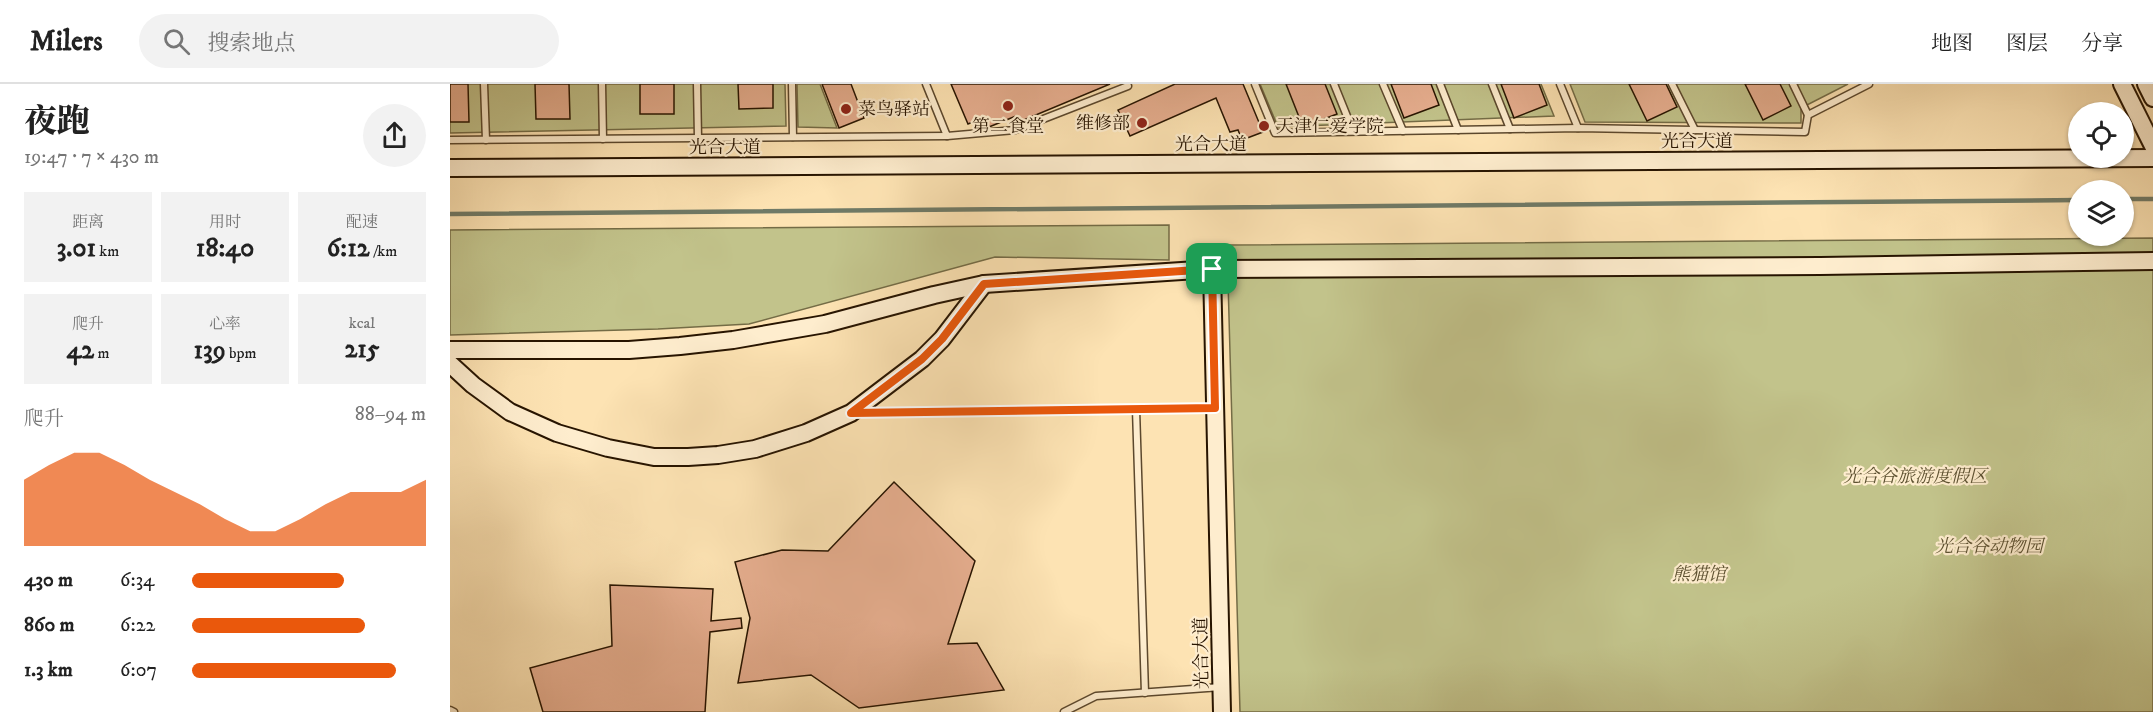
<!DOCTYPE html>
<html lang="zh">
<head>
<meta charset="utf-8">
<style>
  body { margin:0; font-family:"IM FELL DW Pica","Noto Serif SC",serif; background:#f2f2f2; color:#222; height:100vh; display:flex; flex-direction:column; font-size:22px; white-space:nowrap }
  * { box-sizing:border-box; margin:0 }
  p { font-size:20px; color:#767676 }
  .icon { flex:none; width:33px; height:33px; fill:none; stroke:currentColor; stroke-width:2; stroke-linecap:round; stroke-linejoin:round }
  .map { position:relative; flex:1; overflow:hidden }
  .details { display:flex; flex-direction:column; background:#fff; width:450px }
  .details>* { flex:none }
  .tools { position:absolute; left:1618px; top:18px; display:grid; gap:12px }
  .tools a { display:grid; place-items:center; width:66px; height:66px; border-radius:50%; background:#fff; box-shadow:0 2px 4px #0004; font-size:30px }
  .pin { position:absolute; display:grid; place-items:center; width:51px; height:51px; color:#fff; margin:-26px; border-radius:12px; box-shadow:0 3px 9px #0006 }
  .round { display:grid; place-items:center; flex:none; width:63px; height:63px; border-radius:32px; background:#f2f2f2 }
  .headline { display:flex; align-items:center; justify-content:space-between; height:102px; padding:0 24px }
  h1 { font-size:33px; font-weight:800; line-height:45px }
  .figures { display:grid; grid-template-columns:repeat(3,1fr); gap:9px; height:102px; padding:6px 24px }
  .figures div { display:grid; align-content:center; border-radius:0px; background:#f2f2f2; text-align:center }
  .figures b { font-size:26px; font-weight:800 }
  .figures small { font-size:16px; font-weight:400 }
  .figures p { font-size:16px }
  .chart { height:168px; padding:12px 24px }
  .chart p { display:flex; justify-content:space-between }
  .chart svg { width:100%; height:108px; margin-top:6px; fill:#ea580c; opacity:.7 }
  ul { padding:0 24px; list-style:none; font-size:20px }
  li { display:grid; grid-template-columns:96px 72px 1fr; align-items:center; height:45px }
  li i { height:15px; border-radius:8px; background:#ea580c }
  header { display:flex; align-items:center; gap:36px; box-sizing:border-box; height:84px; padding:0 30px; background:#fff; border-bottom:2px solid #e0e0e0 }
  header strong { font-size:28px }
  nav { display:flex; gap:33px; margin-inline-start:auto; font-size:21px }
  .search { width:420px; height:54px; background:#f2f2f2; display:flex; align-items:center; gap:15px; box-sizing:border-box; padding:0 21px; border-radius:33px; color:#767676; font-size:22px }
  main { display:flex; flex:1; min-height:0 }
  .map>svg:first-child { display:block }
  .green { fill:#c2c38b; stroke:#746c46; stroke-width:1.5 }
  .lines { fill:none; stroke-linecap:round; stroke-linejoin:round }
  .stream { stroke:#6f7a67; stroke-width:4.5 }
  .building { fill:#e6ae8f; stroke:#271400; stroke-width:1.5 }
  .lane-casing { stroke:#5c482d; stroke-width:9 }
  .secondary-casing { stroke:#271400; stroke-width:20 }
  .lane { stroke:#feedce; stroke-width:6 }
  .secondary { stroke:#feedce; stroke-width:16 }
  .route-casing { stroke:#fff; stroke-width:12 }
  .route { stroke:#ea580c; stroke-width:8 }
  .poi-dot { fill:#8f2418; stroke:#feedce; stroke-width:2 }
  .labels { text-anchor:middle; stroke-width:4.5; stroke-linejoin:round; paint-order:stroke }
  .poi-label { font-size:18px; fill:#271400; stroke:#feedce; text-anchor:start }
  .street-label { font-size:18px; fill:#271400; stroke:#feedce }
  .park-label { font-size:18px; font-style:italic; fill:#5d5131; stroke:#feedce }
</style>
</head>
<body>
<header>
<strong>Milers</strong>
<div class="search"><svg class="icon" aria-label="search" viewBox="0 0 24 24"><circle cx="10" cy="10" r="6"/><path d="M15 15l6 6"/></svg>搜索地点</div>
<nav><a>地图</a><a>图层</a><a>分享</a></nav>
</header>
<main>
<section class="details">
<div class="headline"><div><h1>夜跑</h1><p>19:47 · 7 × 430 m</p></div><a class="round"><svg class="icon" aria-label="share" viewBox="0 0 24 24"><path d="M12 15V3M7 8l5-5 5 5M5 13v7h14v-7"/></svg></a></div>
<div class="figures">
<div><p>距离</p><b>3.01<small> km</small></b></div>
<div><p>用时</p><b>18:40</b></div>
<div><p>配速</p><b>6:12<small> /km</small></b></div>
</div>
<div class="figures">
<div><p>爬升</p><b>42<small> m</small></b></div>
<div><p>心率</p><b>139<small> bpm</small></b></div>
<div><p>kcal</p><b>215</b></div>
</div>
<div class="chart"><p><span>爬升</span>88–94 m</p>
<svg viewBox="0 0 160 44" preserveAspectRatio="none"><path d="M0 44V17L10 11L20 6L30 6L40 11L50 17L60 22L70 27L80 33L90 38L100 38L110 33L120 27L130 22L140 22L150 22L160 17V44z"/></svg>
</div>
<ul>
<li><b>430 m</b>6:34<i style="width:65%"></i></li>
<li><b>860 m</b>6:22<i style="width:74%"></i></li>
<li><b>1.3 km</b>6:07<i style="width:87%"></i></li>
</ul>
</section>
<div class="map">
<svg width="1703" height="628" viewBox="0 0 1703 628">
  <rect width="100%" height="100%" fill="#fde3b3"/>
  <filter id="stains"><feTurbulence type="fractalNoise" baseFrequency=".00333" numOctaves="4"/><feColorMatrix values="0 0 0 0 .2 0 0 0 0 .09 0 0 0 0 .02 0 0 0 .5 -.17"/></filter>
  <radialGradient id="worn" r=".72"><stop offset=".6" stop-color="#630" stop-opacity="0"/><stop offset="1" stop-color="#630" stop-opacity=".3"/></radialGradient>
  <g class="green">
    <path d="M 0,0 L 335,0 L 336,42 L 0,49 Z"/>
    <path d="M 347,0 L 370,0 L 387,44 L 348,43 Z"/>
    <path d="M 810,0 L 1091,0 L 1104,32 L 828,43 Z"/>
    <path d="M 1120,0 L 1398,0 L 1351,24 L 1351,39 L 1135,38 Z"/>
    <path d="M 719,141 L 719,176 L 545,173 L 299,240 L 208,245 L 0,251 L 0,146 Z"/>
    <path d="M 1703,154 L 1703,628 L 790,628 L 777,161 Z"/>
  </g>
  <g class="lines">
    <g class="stream">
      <path d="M 1674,115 L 1703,115"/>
      <path d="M 0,130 L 1629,116"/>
    </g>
  </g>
  <g class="building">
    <path d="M 0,0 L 18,0 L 19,38 L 0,38 Z"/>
    <path d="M 85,0 L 119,0 L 120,35 L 86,35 Z"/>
    <rect x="190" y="0" width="34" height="30"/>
    <path d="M 288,0 L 323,0 L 323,24 L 289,25 Z"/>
    <path d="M 372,0 L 401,0 L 414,34 L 389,44 Z"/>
    <path d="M 501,0 L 660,0 L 569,38 L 566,32 L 539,43 L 535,33 L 518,40 Z"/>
    <path d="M 725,0 L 793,0 L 813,48 L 792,56 L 788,46 L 780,48 L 766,14 L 680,52 L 668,26 Z"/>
    <path d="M 836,0 L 875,0 L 887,30 L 853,43 Z"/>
    <path d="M 941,0 L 981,0 L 989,21 L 954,34 Z"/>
    <path d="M 1051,0 L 1089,0 L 1097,21 L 1064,34 Z"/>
    <path d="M 1179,0 L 1216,0 L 1227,23 L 1197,37 Z"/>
    <path d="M 1295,0 L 1330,0 L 1341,22 L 1313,36 Z"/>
    <path d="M 444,398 L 525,477 L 498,560 L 527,559 L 554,606 L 409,624 L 361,591 L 288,599 L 300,534 L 285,478 L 332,466 L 378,467 Z"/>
    <path d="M 160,501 L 263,505 L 261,537 L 291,534 L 292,544 L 260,548 L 255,628 L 93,628 L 80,584 L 162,562 Z"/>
  </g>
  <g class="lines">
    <g class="lane-casing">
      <g id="lane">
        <path d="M 34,0 L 36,56"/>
        <path d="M 152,0 L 153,55"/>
        <path d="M 247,0 L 248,54"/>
        <path d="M 342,0 L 343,53"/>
        <path d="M 476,0 L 497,52 L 565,46 L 678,2"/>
        <path d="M 805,0 L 825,49 L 1128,44 L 1355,48 L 1358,31 L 1419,0"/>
        <path d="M 884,0 L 903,47"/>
        <path d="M 933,0 L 953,47"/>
        <path d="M 990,0 L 1008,46"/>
        <path d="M 1042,0 L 1060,45"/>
        <path d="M 1110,0 L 1128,44"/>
        <path d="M 1222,0 L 1245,46"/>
        <path d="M 1343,0 L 1358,31"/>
        <path d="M 0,56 L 497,52"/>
        <path d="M 686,325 L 695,609"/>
        <path d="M 409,329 L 764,324"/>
        <path d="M 0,626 L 4,628"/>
        <path d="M 614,628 L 646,612 L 771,603"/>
      </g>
    </g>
    <g class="secondary-casing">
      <g id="secondary">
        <path d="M 1672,0 L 1703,62"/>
        <path d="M 1696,0 L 1703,14"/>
        <path d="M 0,84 L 1703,74"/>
        <path d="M 762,185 L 772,628"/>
        <path d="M 0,266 L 179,266 L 230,262 L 283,256 L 375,240 L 484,211 L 534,200 L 762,185 L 1370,182 L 1703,177"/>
        <path d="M 0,280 L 23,301 L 60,328 L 107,349 L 158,364 L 204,373 L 238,373 L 268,371 L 305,365 L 356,349 L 401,329 L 472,275 L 492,255 L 534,200"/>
      </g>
    </g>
    <use href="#lane" class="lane"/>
    <use href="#secondary" class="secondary"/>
  </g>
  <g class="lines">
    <g class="route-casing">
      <path id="route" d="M 762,185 L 765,324 L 401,329 L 472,275 L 492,255 L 534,200 Z"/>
    </g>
    <use href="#route" class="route"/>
  </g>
  <g class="poi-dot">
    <circle cx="558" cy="22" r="6"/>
    <circle cx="396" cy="25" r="6"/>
    <circle cx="692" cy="39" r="6"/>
    <circle cx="814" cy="42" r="6"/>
  </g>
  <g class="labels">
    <g class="poi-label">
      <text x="408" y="31">菜鸟驿站</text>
      <text x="680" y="45" text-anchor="end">维修部</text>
      <text x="558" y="48" text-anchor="middle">第二食堂</text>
      <text x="826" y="48">天津仁爱学院</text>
    </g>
    <g class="street-label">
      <text x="1247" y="63">光合大道</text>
      <text x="761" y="66">光合大道</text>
      <text x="275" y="69">光合大道</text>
      <text transform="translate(751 569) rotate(-91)" y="6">光合大道</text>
    </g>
    <g class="park-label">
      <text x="1465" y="398">光合谷旅游度假区</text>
      <text x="1539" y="468">光合谷动物园</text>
      <text x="1249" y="496">熊猫馆</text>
    </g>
  </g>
  <rect width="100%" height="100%" filter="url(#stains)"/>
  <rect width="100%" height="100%" fill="url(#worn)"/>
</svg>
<div class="tools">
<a><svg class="icon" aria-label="locate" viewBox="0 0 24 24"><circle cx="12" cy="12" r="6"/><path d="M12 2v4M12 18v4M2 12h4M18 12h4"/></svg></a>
<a><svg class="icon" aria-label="layers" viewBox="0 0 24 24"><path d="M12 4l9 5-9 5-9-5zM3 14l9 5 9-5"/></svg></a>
</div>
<div class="pin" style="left:762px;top:185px;background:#1e9e55"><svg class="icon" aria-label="arrive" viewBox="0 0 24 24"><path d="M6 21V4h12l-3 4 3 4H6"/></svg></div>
</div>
</main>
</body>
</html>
